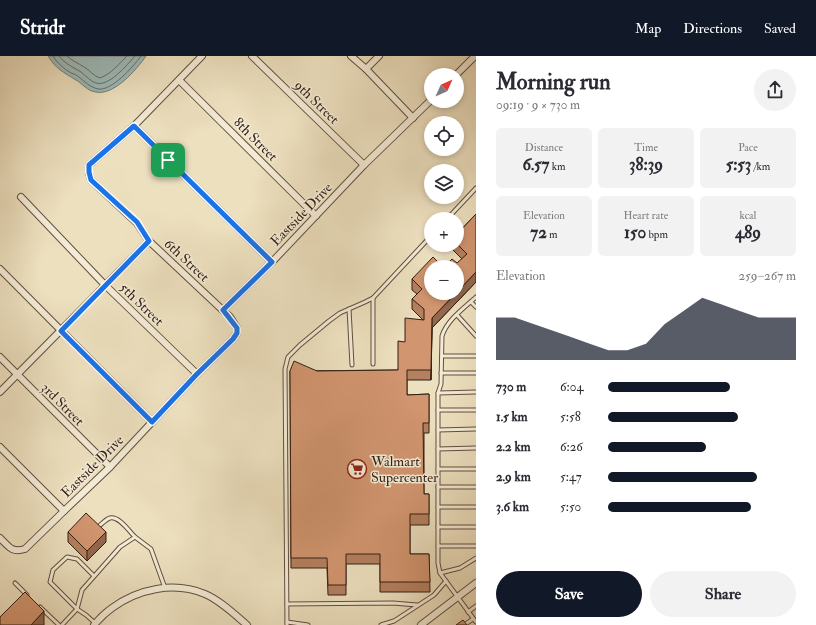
<!DOCTYPE html>
<html lang="en">
<head>
<meta charset="utf-8">
<style>
  body { margin:0; font-family:"IM FELL Double Pica",serif; background:#f2f2f3; color:#2b2b33; height:100vh; display:flex; flex-direction:column; font-size:15px; white-space:nowrap }
  * { box-sizing:border-box; margin:0 }
  p { font-size:13px; color:#7c7c81 }
  .icon { flex:none; width:22px; height:22px; fill:none; stroke:currentColor; stroke-width:2; stroke-linecap:round; stroke-linejoin:round }
  .map { position:relative; flex:1; overflow:hidden }
  .sheet { display:flex; flex-direction:column; background:#fff; width:340px }
  .sheet>* { flex:none }
  .needle { width:26px; rotate:45deg }
  .fabs { position:absolute; left:424px; top:12px; display:grid; gap:8px }
  .fabs a { display:grid; place-items:center; width:40px; height:40px; border-radius:50%; background:#fff; box-shadow:0 2px 6px #0003; font-size:20px }
  .pin { position:absolute; display:grid; place-items:center; width:34px; height:34px; color:#fff; margin:-17px; border-radius:8px; box-shadow:0 2px 6px #0006 }
  .round { display:grid; place-items:center; flex:none; width:42px; height:42px; border-radius:21px; background:#f2f2f3 }
  .head { display:flex; align-items:center; justify-content:space-between; height:68px; padding:0 20px }
  h1 { font-size:22px; font-weight:700; line-height:30px }
  .stats { display:grid; grid-template-columns:repeat(3,1fr); gap:6px; height:68px; padding:4px 20px }
  .stats div { display:grid; align-content:center; border-radius:6px; background:#f2f2f3; text-align:center }
  .stats b { font-size:17px; font-weight:700 }
  .stats small { font-size:11px; font-weight:400 }
  .stats p { font-size:11px }
  .chart { height:112px; padding:8px 20px }
  .chart p { display:flex; justify-content:space-between }
  .chart svg { width:100%; height:72px; margin-top:4px; fill:#111827; opacity:.7 }
  .primary-button { display:flex; gap:8px; margin-top:auto; padding:8px 20px }
  .primary-button a { flex:1; height:46px; border-radius:24px; background:#111827; color:#fff; font-size:16px; font-weight:700; line-height:46px; text-align:center }
  .primary-button a+a { background:#f2f2f3; color:#2b2b33 }
  ul { padding:0 20px; list-style:none; font-size:13px }
  li { display:grid; grid-template-columns:64px 48px 1fr; align-items:center; height:30px }
  li i { height:10px; border-radius:5px; background:#111827 }
  header { display:flex; align-items:center; gap:24px; box-sizing:border-box; height:56px; padding:0 20px; background:#111827; color:#fff }
  header strong { font-size:19px }
  nav { display:flex; gap:22px; margin-inline-start:auto; font-size:14px }
  main { display:flex; flex:1; min-height:0 }
  .map>svg:first-child { display:block }
  .water { fill:#9dbbbb; stroke:#727d78 }
  .lines { fill:none; stroke-linecap:round; stroke-linejoin:round }
  .shore { stroke:#686d68; stroke-width:1 }
  .service-casing { stroke:#614f3f; stroke-width:5 }
  .minor-casing { stroke:#614f3f; stroke-width:8 }
  .service { stroke:#f3ebd5; stroke-width:3 }
  .minor { stroke:#f3ebd5; stroke-width:6 }
  .wall { fill:#b4805f; stroke:#321f14 }
  .shaded-wall { fill:#92684e; stroke:#321f14 }
  .building { fill:#d1956f; stroke:#321f14 }
  .route-casing { stroke:#fff; stroke-width:8 }
  .route { stroke:#1a73e8; stroke-width:5 }
  .labels { text-anchor:middle; stroke-width:3; stroke-linejoin:round; paint-order:stroke }
  .street-label { font-size:14px; fill:#321f14; stroke:#f3ebd5 }
  .poi-label { font-size:14px; fill:#321f14; stroke:#f3ebd5; text-anchor:start }
</style>
</head>
<body>
<header>
<strong>Stridr</strong>
<nav><a>Map</a><a>Directions</a><a>Saved</a></nav>
</header>
<main>
<div class="map">
<svg width="476" height="569" viewBox="0 0 476 569">
  <rect width="100%" height="100%" fill="#ede0bf"/>
  <filter id="stains"><feTurbulence type="fractalNoise" baseFrequency=".005" numOctaves="4"/><feColorMatrix values="0 0 0 0 .2 0 0 0 0 .09 0 0 0 0 .02 0 0 0 .5 -.17"/></filter>
  <radialGradient id="worn" r=".72"><stop offset=".6" stop-color="#630" stop-opacity="0"/><stop offset="1" stop-color="#630" stop-opacity=".3"/></radialGradient>
  <path class="water" d="M 48,0 L 146,0 C 137,13 114,40 96,36 C 87,35 83,28 76,24 C 63,16 56,13 48,0 Z"/>
  <g class="lines">
    <g class="shore">
      <path d="M 53,0 C 57,7 64,13 71,17 C 74,18 77,19 79,21 C 85,26 90,31 98,33 C 112,35 133,11 141,0"/>
      <path d="M 59,0 C 65,8 73,11 81,16 C 86,20 90,25 96,27 C 109,31 127,9 135,0"/>
      <path d="M 67,0 C 72,5 78,7 84,11 C 90,14 93,20 100,22 C 111,18 119,8 127,0"/>
    </g>
    <g class="service-casing">
      <g id="service">
        <path d="M 447,163 L 476,132"/>
        <path d="M 476,241 C 464,252 447,264 442,280 L 441,328 L 438,337 L 438,507 L 440,517 L 476,566"/>
        <path d="M 373,242 L 373,308"/>
        <path d="M 471,246 L 476,251"/>
        <path d="M 349,253 L 352,309"/>
        <path d="M 457,259 L 476,280"/>
        <path d="M 442,300 L 476,300"/>
        <path d="M 441,317 L 476,317"/>
        <path d="M 438,337 L 476,336"/>
        <path d="M 438,354 L 476,354"/>
        <path d="M 438,374 L 476,373"/>
        <path d="M 438,393 L 476,392"/>
        <path d="M 438,413 L 476,413"/>
        <path d="M 438,431 L 476,431"/>
        <path d="M 438,451 L 476,451"/>
        <path d="M 99,470 C 102,468 106,463 110,462 C 119,460 129,475 135,481"/>
        <path d="M 438,471 L 476,471"/>
        <path d="M 438,490 L 476,490"/>
        <path d="M 440,517 L 460,512 L 476,502"/>
        <path d="M 15,527 L 27,539"/>
        <path d="M 287,548 L 393,547 L 417,549"/>
        <path d="M 40,551 L 59,569"/>
        <path d="M 77,553 L 82,534 L 120,491 L 135,481 L 151,493 L 165,532"/>
        <path d="M 77,553 L 50,526 L 53,514 L 67,501 L 77,503 L 94,520"/>
        <path d="M 468,556 L 476,550"/>
        <path d="M 287,566 L 308,569"/>
        <path d="M 62,569 L 77,553 L 86,559 L 95,567"/>
        <path d="M 287,569 L 285,313 L 288,301 L 300,289 L 329,265 L 340,257 L 365,246 L 373,242 L 431,180"/>
        <path d="M 381,569 L 394,565 L 434,539 L 446,525"/>
        <path d="M 464,569 L 473,563"/>
      </g>
    </g>
    <g class="minor-casing">
      <g id="minor">
        <path d="M 252,0 L 364,109"/>
        <path d="M 351,0 L 366,13 L 413,62"/>
        <path d="M 366,13 L 379,0"/>
        <path d="M 456,19 L 475,0"/>
        <path d="M 179,24 L 316,160"/>
        <path d="M 134,70 L 272,206"/>
        <path d="M 21,141 L 105,229 L 197,318"/>
        <path d="M 0,213 L 152,366"/>
        <path d="M 223,254 L 272,206 L 364,109 L 431,44"/>
        <path d="M 0,301 L 110,411"/>
        <path d="M 0,336 L 149,185"/>
        <path d="M 0,391 L 64,455"/>
        <path d="M 0,482 C 9,491 12,497 25,493 L 64,455 L 110,411 L 197,318 L 233,283 L 237,277 L 237,272 L 230,261 L 149,185 L 137,167 L 91,124 L 89,117 L 89,109 L 134,70 L 202,0"/>
        <path d="M 94,569 C 99,563 105,557 112,552 C 138,533 174,525 205,538 C 221,545 234,558 247,569"/>
        <path d="M 421,569 L 476,527"/>
      </g>
    </g>
    <use href="#service" class="service"/>
    <use href="#minor" class="minor"/>
  </g>
  <g class="wall">
    <path d="M 476,158 L 476,226 L 432,272 L 431,324 L 407,324 L 407,339 L 429,338 L 429,377 L 424,377 L 424,438 L 429,438 L 429,469 L 410,469 L 410,498 L 429,498 L 430,536 L 380,536 L 380,508 L 346,508 L 346,539 L 328,539 L 327,512 L 291,512 L 290,315 L 398,314 L 405,286 L 423,264 L 412,253 L 412,243 L 417,238 L 412,234 L 412,223 L 431,237 L 462,203 L 452,193 L 452,189 L 457,189 L 457,178 Z"/>
    <path d="M 68,476 L 106,486 L 87,505 L 68,486 Z"/>
  </g>
  <g class="shaded-wall">
    <path d="M 476,216 L 476,226 L 432,272 L 431,324 L 432,262 L 456,237 L 457,237 L 457,236 Z"/>
    <path d="M 106,476 L 106,486 L 87,505 L 87,495 Z"/>
    <path d="M 44,555 L 44,569 L 31,569 Z"/>
  </g>
  <g class="building">
    <path d="M 476,158 L 476,216 L 457,236 L 457,211 L 444,211 L 452,203 L 457,207 L 467,198 L 457,188 L 457,178 Z"/>
    <path d="M 433,201 L 443,211 L 431,211 L 431,237 L 456,237 L 432,262 L 431,314 L 407,314 L 407,339 L 429,338 L 429,367 L 423,367 L 424,438 L 429,438 L 429,458 L 410,458 L 410,498 L 429,498 L 430,526 L 380,526 L 380,498 L 346,498 L 346,529 L 328,529 L 327,502 L 291,502 L 290,315 L 294,305 L 317,315 L 398,314 L 398,285 L 405,286 L 405,262 L 424,264 L 424,253 L 412,243 L 422,233 L 412,223 Z"/>
    <path d="M 86,457 L 106,476 L 87,495 L 68,476 Z"/>
    <path d="M 25,536 L 44,555 L 31,569 L 0,569 L 0,561 Z"/>
    <path d="M 463,564 L 467,569 L 456,569 Z"/>
  </g>
  <g class="lines">
    <g class="route-casing">
      <path id="route" d="M 134,70 L 272,206 L 223,254 L 237,272 L 237,277 L 233,283 L 197,318 L 152,366 L 61,275 L 149,185 L 137,166 L 91,124 L 89,116 L 89,109 Z"/>
    </g>
    <use href="#route" class="route"/>
  </g>
  <defs>
    <g id="supermarket-ring" transform="scale(1)"><circle r="9.5" fill="#f3ebd5" stroke="#8f2418" stroke-width="1.5"/><path d="M-6-5.5h2.5l.6 2H6L4.5 2H-2.5L-4.4-4H-6ZM-1.5 3.2a1.3 1.3 0 1 0 .1 0ZM3 3.2a1.3 1.3 0 1 0 .1 0Z" fill="#8f2418"/></g>
  </defs>
  <g fill-rule="evenodd">
    <use href="#supermarket-ring" x="357" y="413"/>
  </g>
  <g class="labels">
    <g class="street-label">
      <text transform="translate(317 46) rotate(44)" y="5">9th Street</text>
      <text transform="translate(256 83) rotate(45)" y="5">8th Street</text>
      <text transform="translate(301 158) rotate(-46)" y="5">Eastside Drive</text>
      <text transform="translate(187 204) rotate(43)" y="5">6th Street</text>
      <text transform="translate(142 248) rotate(44)" y="5">5th Street</text>
      <text transform="translate(63 348) rotate(45)" y="5">3rd Street</text>
      <text transform="translate(92 410) rotate(-45)" y="5">Eastside Drive</text>
    </g>
    <g class="poi-label">
      <text x="371" y="410">Walmart<tspan x="371" dy="16">Supercenter</tspan></text>
    </g>
  </g>
  <rect width="100%" height="100%" filter="url(#stains)"/>
  <rect width="100%" height="100%" fill="url(#worn)"/>
</svg>
<div class="fabs">
<a><svg class="needle" viewBox="-14 -14 28 28"><path d="M0-13l5 13h-10z" fill="#e53935"/><path d="M0 13l5-13h-10z" fill="#7c7c81"/></svg></a>
<a><svg class="icon" aria-label="locate" viewBox="0 0 24 24"><circle cx="12" cy="12" r="6"/><path d="M12 2v4M12 18v4M2 12h4M18 12h4"/></svg></a>
<a><svg class="icon" aria-label="layers" viewBox="0 0 24 24"><path d="M12 4l9 5-9 5-9-5zM3 14l9 5 9-5"/></svg></a>
<a>+</a>
<a>−</a>
</div>
<div class="pin" style="left:168px;top:104px;background:#1e9e55"><svg class="icon" aria-label="arrive" viewBox="0 0 24 24"><path d="M6 21V4h12l-3 4 3 4H6"/></svg></div>
</div>
<section class="sheet">
<div class="head"><div><h1>Morning run</h1><p>09:19 · 9 × 730 m</p></div><a class="round"><svg class="icon" aria-label="share" viewBox="0 0 24 24"><path d="M12 15V3M7 8l5-5 5 5M5 13v7h14v-7"/></svg></a></div>
<div class="stats">
<div><p>Distance</p><b>6.57<small> km</small></b></div>
<div><p>Time</p><b>38:39</b></div>
<div><p>Pace</p><b>5:53<small> /km</small></b></div>
</div>
<div class="stats">
<div><p>Elevation</p><b>72<small> m</small></b></div>
<div><p>Heart rate</p><b>150<small> bpm</small></b></div>
<div><p>kcal</p><b>489</b></div>
</div>
<div class="chart"><p><span>Elevation</span>259–267 m</p>
<svg viewBox="0 0 160 44" preserveAspectRatio="none"><path d="M0 44V18L10 18L20 22L30 26L40 30L50 34L60 38L70 38L80 34L90 22L100 14L110 6L120 10L130 14L140 18L150 18L160 18V44z"/></svg>
</div>
<ul>
<li><b>730 m</b>6:04<i style="width:65%"></i></li>
<li><b>1.5 km</b>5:58<i style="width:69%"></i></li>
<li><b>2.2 km</b>6:26<i style="width:52%"></i></li>
<li><b>2.9 km</b>5:47<i style="width:79%"></i></li>
<li><b>3.6 km</b>5:50<i style="width:76%"></i></li>
</ul>
<div class="primary-button"><a>Save</a><a>Share</a></div>
</section>
</main>
</body>
</html>
